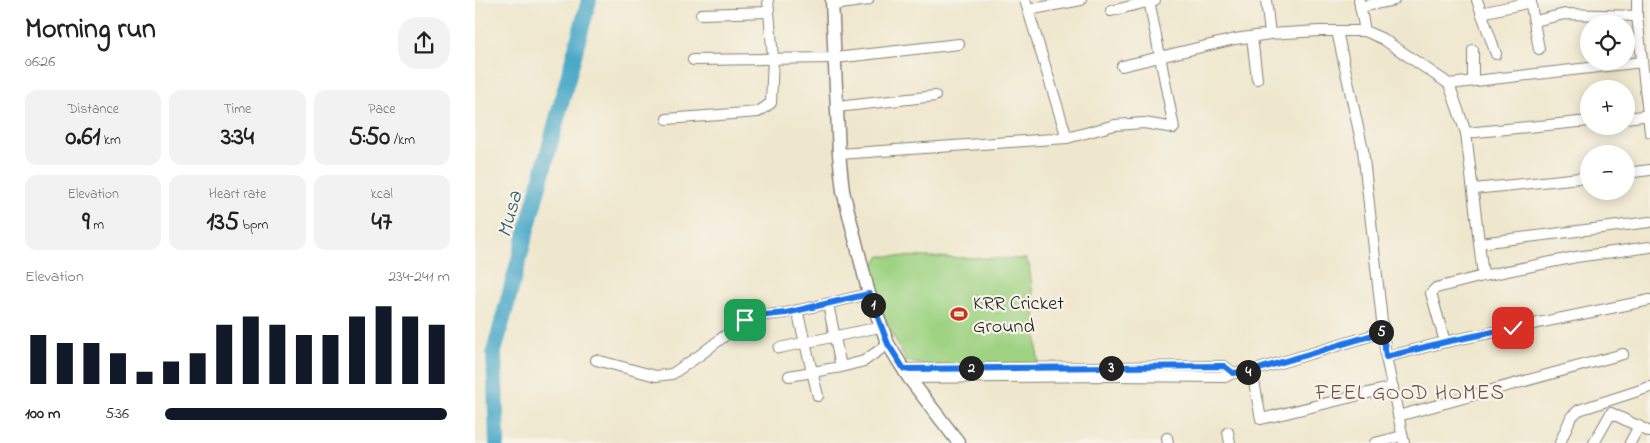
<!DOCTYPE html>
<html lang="en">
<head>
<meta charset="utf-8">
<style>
  body { margin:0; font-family:"Indie Flower",sans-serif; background:#f2f2f2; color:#222; height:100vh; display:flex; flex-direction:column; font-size:19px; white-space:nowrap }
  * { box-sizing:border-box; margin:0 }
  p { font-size:16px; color:#767676 }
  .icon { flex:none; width:28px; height:28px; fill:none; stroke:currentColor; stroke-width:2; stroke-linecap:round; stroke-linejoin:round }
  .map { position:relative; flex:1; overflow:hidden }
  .sheet { display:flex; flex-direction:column; background:#fff; width:475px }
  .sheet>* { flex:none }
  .controls { position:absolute; left:1105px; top:15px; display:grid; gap:10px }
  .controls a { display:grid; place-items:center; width:55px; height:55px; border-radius:50%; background:#fff; box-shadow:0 2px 12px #0003; font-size:25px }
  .pin { position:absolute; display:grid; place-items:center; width:42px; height:42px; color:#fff; margin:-21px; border-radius:10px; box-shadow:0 2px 8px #0006 }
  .km { position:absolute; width:25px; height:25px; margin:-12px; border-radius:50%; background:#222; color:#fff; font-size:14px; line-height:25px; text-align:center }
  .round { display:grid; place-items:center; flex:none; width:52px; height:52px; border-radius:20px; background:#f2f2f2 }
  .overview { display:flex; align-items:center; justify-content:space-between; height:85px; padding:0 25px }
  h1 { font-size:28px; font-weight:700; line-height:38px }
  .metrics { display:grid; grid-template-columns:repeat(3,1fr); gap:8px; height:85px; padding:5px 25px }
  .metrics div { display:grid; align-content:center; border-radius:12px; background:#f2f2f2; text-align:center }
  .metrics b { font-size:25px; font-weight:700 }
  .metrics small { font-size:14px; font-weight:400 }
  .metrics p { font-size:14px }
  .chart { height:140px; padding:10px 25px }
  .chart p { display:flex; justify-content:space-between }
  .chart svg { width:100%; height:90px; margin-top:5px; stroke:#111827; stroke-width:6 }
  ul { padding:0 25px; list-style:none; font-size:16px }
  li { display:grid; grid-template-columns:80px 60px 1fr; align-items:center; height:38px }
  li i { height:12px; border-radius:6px; background:#111827 }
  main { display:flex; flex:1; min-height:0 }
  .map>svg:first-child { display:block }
  .green { fill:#9fd383; stroke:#5e7850 }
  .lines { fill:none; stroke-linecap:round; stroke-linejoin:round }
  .river { stroke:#48a8c7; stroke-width:16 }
  .minor-casing { stroke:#868274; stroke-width:12 }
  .tertiary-casing { stroke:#868274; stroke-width:15 }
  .minor { stroke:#fff; stroke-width:10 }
  .tertiary { stroke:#fff; stroke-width:12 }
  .route-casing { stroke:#fff; stroke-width:10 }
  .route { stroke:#1a73e8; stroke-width:6 }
  .labels { text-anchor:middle; stroke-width:4.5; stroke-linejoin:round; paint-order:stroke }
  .poi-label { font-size:20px; fill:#1c1c1c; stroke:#f7f3e8; text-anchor:start }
  .water-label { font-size:21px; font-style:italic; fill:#305b69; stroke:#f7f3e8 }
  .neighbourhood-label { font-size:21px; letter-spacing:1px; fill:#6a4c4b; stroke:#f7f3e8 }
</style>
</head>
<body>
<main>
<section class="sheet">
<div class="overview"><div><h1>Morning run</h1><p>06:26</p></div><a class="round"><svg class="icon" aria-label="share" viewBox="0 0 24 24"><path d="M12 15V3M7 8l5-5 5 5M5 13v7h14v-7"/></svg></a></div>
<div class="metrics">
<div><p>Distance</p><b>0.61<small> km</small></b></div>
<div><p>Time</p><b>3:34</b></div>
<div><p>Pace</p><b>5:50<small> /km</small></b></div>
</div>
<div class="metrics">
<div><p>Elevation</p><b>9<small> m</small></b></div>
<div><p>Heart rate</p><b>135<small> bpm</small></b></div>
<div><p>kcal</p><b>47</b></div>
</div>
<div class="chart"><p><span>Elevation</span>234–241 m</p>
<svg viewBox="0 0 160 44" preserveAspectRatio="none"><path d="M5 44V20M15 44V24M25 44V24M35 44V29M45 44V38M55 44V33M65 44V29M75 44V15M85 44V11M95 44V15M105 44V20M115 44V20M125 44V11M135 44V6M145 44V11M155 44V15"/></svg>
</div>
<ul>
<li><b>100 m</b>5:36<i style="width:99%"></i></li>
</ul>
</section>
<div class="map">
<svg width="1175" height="443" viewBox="0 0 1175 443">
  <rect width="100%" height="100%" fill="#f7f3e8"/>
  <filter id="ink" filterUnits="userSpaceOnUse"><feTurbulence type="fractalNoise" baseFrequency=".02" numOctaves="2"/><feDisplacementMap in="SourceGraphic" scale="10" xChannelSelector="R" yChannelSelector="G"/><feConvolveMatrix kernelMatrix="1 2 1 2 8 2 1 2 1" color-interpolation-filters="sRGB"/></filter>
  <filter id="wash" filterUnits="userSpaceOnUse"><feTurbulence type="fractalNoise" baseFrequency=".0096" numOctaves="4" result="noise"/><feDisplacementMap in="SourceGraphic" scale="20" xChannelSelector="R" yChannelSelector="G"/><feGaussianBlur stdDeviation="1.12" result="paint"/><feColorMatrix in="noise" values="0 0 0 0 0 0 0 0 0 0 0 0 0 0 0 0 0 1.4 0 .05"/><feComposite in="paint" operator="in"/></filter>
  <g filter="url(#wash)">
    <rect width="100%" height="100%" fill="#efe7cd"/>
    <path class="green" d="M 405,256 L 551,259 L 554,265 L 560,310 L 563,364 L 454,366 L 431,361 L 409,317 L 395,270 Z"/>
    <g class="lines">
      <path class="river" d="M 22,443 L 19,352 L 114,0"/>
    </g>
  </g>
  <g filter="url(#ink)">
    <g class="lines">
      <g class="minor-casing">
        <g id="minor">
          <path d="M 550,0 L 592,138"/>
          <path d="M 791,0 L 795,34"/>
          <path d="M 884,0 L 890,31"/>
          <path d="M 1002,0 L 1021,54"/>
          <path d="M 1055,0 L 1064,49"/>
          <path d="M 1162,0 L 1162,16 L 1175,132"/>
          <path d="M 358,5 L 393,0"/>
          <path d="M 885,7 L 919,0"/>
          <path d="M 553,10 L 606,0"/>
          <path d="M 636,11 L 680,0"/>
          <path d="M 1006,13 L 1056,2"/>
          <path d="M 226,14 L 293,12"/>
          <path d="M 1060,21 L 1090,14 L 1162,16"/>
          <path d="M 862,31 L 888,150 L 911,357 L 929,443"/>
          <path d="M 777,37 L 782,79"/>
          <path d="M 998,50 L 998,81"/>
          <path d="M 218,60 L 360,58 L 484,44"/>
          <path d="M 647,66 L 760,39 L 795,34 L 844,31 L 890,31 L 908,39 L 974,84 L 991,133 L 1008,276"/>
          <path d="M 974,84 L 1167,62"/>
          <path d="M 362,107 L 460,96"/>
          <path d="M 1151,118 L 1175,115"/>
          <path d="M 192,119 L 283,112 L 296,103 L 298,58 L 293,0"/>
          <path d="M 991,133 L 1114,121"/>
          <path d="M 364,154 L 592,138 L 640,125 L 669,123 L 699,128 L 674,0"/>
          <path d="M 1151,173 L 1175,170"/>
          <path d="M 999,189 L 1114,177"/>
          <path d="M 1005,243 L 1175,222"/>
          <path d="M 353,304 L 366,367"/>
          <path d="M 322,310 L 343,396"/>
          <path d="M 970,342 L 956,293 L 961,288 L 1008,276 L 1101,257 L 1175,247"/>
          <path d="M 304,348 L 405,327"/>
          <path d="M 911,357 L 970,342 L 1175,300"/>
          <path d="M 121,360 L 181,376 L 197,374 L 225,355 L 270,320 L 281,316 L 311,313 L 394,294"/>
          <path d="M 429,369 C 535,367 642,367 749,366 L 758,373"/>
          <path d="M 777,371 L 786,419 L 918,387"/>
          <path d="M 314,376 L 366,367 L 389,361 L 413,344"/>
          <path d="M 434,378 L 635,376 L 750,377 L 758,373 L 777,371 L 908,332"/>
          <path d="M 923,416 L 1148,354"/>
          <path d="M 753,432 L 755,443"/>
          <path d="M 692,438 L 693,443"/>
          <path d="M 900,443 L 927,436"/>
          <path d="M 1085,443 L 1096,417 L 1104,410 L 1175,387"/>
          <path d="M 1119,443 L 1136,413 L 1175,432"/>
          <path d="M 1155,443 L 1164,426"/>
        </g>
      </g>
      <g class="tertiary-casing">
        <path id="tertiary" d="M 357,0 L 364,154 L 368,191 L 394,294 L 413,344 L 434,378 L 484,443"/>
      </g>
      <use href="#minor" class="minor"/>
      <use href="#tertiary" class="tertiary"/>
    </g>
  </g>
  <g class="lines" filter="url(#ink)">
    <g class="route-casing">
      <path id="route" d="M 270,320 L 281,316 L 311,313 L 394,294 L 413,344 L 429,369 C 535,367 642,367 749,366 L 758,373 L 777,371 L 908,332 L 911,357 L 970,342 L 1038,328"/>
    </g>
    <use href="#route" class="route"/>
  </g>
  <defs>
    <g id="stadium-bare" transform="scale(1.35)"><path d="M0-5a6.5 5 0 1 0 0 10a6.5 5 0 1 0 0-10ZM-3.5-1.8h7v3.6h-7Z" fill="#c8321e" stroke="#f7f3e8" stroke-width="2.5" paint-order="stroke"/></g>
  </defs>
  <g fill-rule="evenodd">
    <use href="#stadium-bare" x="484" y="314"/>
  </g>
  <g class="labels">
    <g class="poi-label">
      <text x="498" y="309">KRR Cricket<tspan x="498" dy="23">Ground</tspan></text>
    </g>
    <g class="water-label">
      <text transform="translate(34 214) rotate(-75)" y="7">Musa</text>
    </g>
    <g class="neighbourhood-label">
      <text x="935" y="399">FEEL GOOD HOMES</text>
    </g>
  </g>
</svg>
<div class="controls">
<a><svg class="icon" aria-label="locate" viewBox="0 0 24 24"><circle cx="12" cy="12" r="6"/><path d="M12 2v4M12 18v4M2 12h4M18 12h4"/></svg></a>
<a>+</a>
<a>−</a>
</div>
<div class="pin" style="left:270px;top:320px;background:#1e9e55"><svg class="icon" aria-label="arrive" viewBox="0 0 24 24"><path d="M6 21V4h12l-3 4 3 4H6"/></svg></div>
<div class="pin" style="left:1038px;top:328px;background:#d93025"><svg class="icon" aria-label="check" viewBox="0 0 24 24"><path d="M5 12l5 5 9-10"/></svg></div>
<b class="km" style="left:398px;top:305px">1</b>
<b class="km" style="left:496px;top:368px">2</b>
<b class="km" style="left:636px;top:368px">3</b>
<b class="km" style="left:773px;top:372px">4</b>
<b class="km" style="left:906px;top:332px">5</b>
</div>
</main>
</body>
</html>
